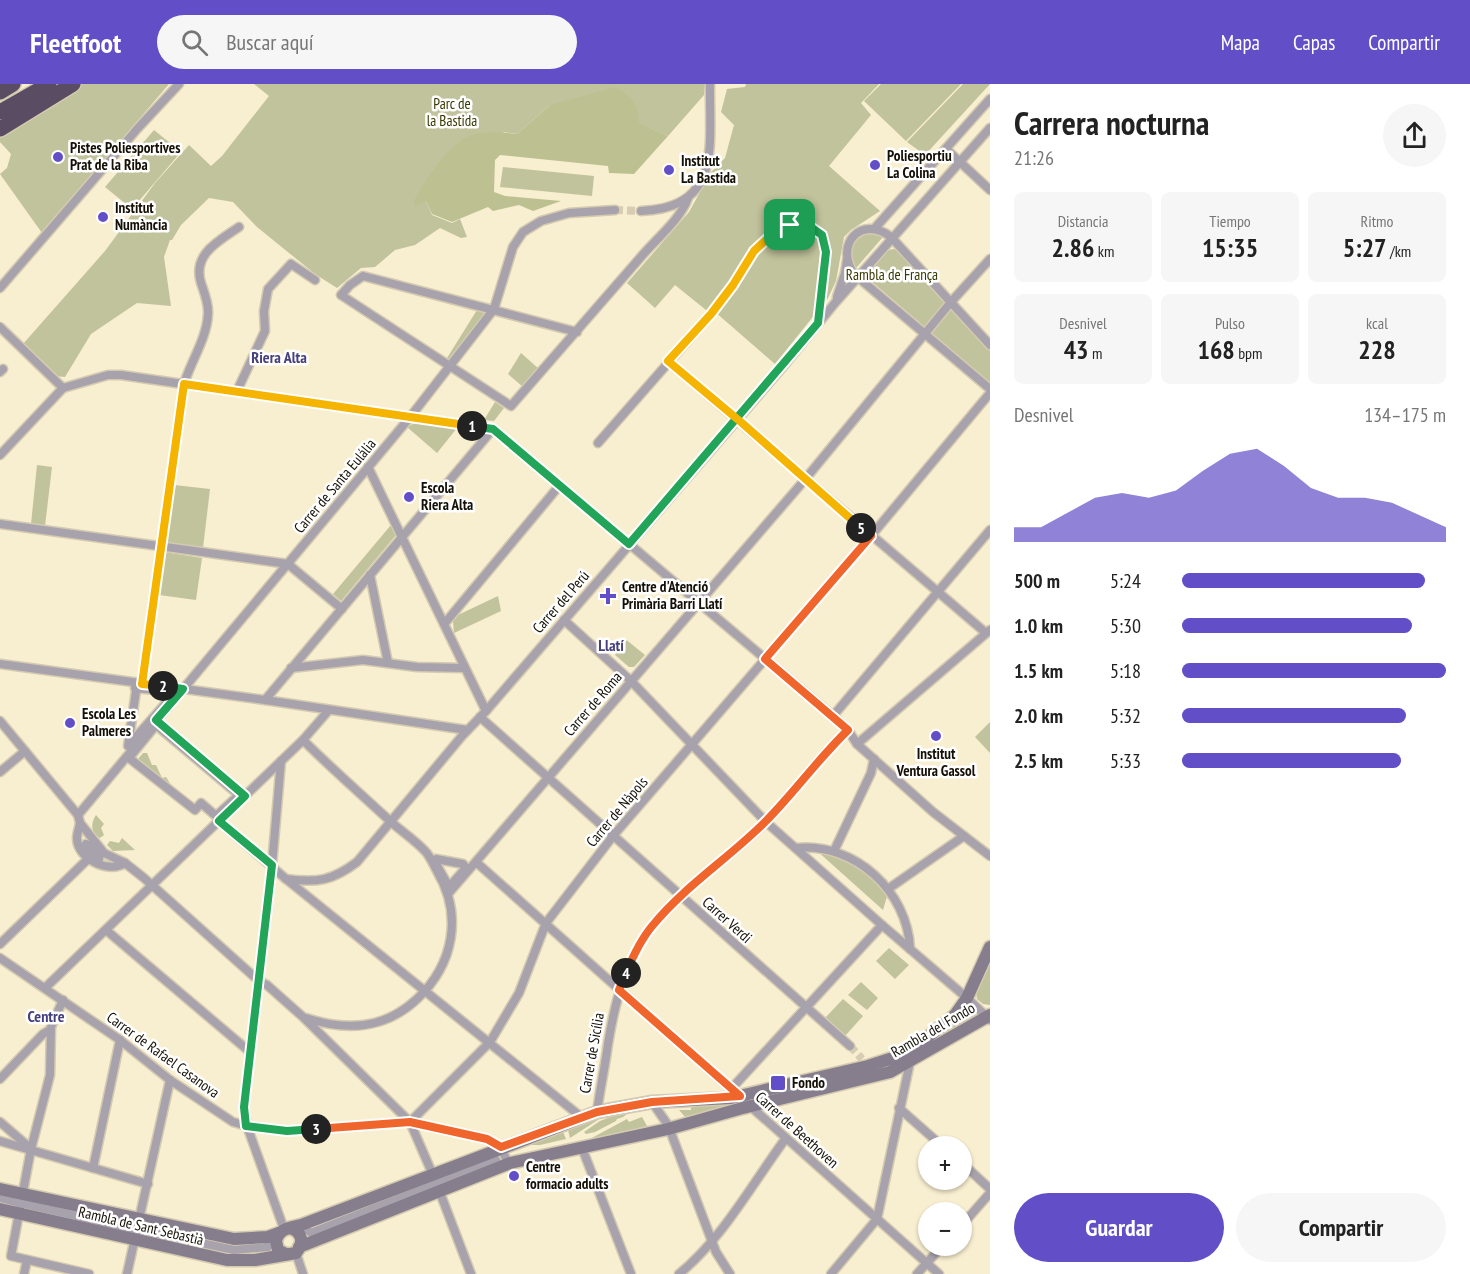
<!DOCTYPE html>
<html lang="es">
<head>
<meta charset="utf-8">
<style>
  body { margin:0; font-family:"PT Sans Narrow",sans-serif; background:#f6f6f6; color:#222; height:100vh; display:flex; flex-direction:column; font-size:22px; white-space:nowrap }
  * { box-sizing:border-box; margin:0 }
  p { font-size:20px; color:#767676 }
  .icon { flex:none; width:33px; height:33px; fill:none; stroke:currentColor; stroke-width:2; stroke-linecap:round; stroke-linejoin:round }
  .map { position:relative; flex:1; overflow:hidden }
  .drawer { display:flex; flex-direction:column; background:#fff; width:480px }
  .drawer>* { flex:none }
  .tools { position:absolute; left:918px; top:1052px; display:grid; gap:12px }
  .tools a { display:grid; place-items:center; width:54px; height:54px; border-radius:50%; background:#fff; box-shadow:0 2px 4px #0004; font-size:30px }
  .pin { position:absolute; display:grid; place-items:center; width:51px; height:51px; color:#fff; margin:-26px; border-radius:12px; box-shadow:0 3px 9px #0006 }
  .km { position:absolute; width:30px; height:30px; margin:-15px; border-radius:50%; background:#222; color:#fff; font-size:16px; line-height:30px; text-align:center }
  .round { display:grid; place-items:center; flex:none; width:63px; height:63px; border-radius:32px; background:#f6f6f6 }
  .headline { display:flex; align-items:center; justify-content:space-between; height:102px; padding:0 24px }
  h1 { font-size:33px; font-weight:600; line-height:45px }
  .stats { display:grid; grid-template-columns:repeat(3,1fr); gap:9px; height:102px; padding:6px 24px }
  .stats div { display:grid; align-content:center; border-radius:9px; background:#f6f6f6; text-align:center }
  .stats b { font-size:26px; font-weight:600 }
  .stats small { font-size:16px; font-weight:400 }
  .stats p { font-size:16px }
  .chart { height:168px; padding:12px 24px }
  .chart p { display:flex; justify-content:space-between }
  .chart svg { width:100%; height:108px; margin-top:6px; fill:#624ec7; opacity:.7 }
  .button { display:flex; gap:12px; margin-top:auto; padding:12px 24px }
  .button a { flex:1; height:69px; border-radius:36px; background:#624ec7; color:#fff; font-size:24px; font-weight:600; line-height:69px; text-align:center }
  .button a+a { background:#f6f6f6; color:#222 }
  ul { padding:0 24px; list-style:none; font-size:20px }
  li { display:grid; grid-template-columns:96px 72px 1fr; align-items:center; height:45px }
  li i { height:15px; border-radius:8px; background:#624ec7 }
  header { display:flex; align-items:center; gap:36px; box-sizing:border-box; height:84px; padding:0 30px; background:#624ec7; color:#fff }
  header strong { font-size:28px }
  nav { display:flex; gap:33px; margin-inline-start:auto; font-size:21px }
  .search { width:420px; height:54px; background:#f6f6f6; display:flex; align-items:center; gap:15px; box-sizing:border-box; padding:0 21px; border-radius:33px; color:#767676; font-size:22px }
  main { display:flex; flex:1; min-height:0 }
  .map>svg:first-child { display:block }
  .green { fill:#c1c39c }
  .forest { fill:#bdc091 }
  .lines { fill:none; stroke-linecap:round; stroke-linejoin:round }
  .street-tunnel { stroke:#d6cdb2; stroke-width:8; stroke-dasharray:8 4; stroke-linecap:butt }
  .street-casing { stroke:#d4cab0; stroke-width:11 }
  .secondary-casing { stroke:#d4cab0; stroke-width:15 }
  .highway-casing { stroke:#d4cab0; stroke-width:18 }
  .street { stroke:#a8a2ad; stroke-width:8 }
  .secondary { stroke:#867d8d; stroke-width:12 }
  .highway { stroke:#5a4c63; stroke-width:15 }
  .split-1-casing { stroke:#fff; stroke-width:12 }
  .split-2-casing { stroke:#fff; stroke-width:12 }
  .split-3-casing { stroke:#fff; stroke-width:12 }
  .split-4-casing { stroke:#fff; stroke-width:12 }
  .split-5-casing { stroke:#fff; stroke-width:12 }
  .split-6-casing { stroke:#fff; stroke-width:12 }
  .split-1 { stroke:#22a559; stroke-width:8 }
  .split-2 { stroke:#f5b400; stroke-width:8 }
  .split-3 { stroke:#22a559; stroke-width:8 }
  .split-4 { stroke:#f0652b; stroke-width:8 }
  .split-5 { stroke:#f0652b; stroke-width:8 }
  .split-6 { stroke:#f5b400; stroke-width:8 }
  .poi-dot { fill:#624ec7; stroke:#fff; stroke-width:2 }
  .labels { text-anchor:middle; stroke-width:5; stroke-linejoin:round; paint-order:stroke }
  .park-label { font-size:15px; fill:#393a00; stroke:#fff }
  .poi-label { font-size:15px; font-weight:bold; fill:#141006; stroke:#fff; text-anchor:start }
  .street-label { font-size:15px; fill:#141006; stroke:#fff }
  .neighbourhood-label { font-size:16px; font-weight:bold; fill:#46407e; stroke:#fff }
</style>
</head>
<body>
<header>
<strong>Fleetfoot</strong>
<div class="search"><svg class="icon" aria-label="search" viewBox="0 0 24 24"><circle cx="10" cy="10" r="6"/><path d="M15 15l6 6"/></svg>Buscar aquí</div>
<nav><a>Mapa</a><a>Capas</a><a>Compartir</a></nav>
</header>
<main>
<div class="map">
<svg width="990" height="1190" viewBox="0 0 990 1190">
  <rect width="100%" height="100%" fill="#f8eed0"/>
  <g class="green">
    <path d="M 79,0 L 169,0 L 42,149 L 0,90 L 7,84 L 11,70 L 0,58 L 0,49 Z"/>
    <path d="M 254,0 L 705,0 L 704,11 L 668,52 L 638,39 L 550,21 L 517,50 L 504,48 L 426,117 L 432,131 L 452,139 L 460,135 L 467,153 L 461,154 L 440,144 L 415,161 L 395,166 L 375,183 L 361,184 L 337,204 L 315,190 L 257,143 L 233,118 L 209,114 L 181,141 L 172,156 L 170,156 L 164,173 L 171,222 L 137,219 L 91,250 L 65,293 L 55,292 L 23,260 L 105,167 L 155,99 L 189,61 L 211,82 L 222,72 L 269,12 Z"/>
    <path d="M 746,0 L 879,0 L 861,19 L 871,31 L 829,82 L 880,127 L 851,146 L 844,153 L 836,197 L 828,214 L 775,280 L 714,227 L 706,226 L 675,201 L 655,224 L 627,199 L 689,128 L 711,88 L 725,74 L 734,41 L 721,28 L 727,5 L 745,3 Z"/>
    <path d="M 881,0 L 961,0 L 906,57 L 864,17 Z"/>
    <path d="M 963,0 L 990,0 L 925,71 L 907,58 Z"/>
    <path d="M 154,46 L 181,68 L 132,125 L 105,103 Z"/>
    <path d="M 503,83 L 594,92 L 592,112 L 500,103 Z"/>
    <path d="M 870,149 L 878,150 L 883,153 L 856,184 C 846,169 852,154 870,149 Z"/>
    <path d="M 893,165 L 898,166 L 990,267 L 990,299 L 870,196 L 869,187 L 886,167 Z"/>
    <path d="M 477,226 L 487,230 L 452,275 L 448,275 L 447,274 Z"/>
    <path d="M 521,269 L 539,285 L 523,303 L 508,290 Z"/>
    <path d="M 495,318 L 504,324 L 494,337 L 484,336 Z"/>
    <path d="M 417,338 L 457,344 L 437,369 L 407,343 Z"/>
    <path d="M 37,381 L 52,383 L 45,442 L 31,440 Z"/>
    <path d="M 174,401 L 210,405 L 203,464 L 166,459 Z"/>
    <path d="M 391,441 L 396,451 L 341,517 L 333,510 Z"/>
    <path d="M 165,468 L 202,474 L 196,516 L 159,511 Z"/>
    <path d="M 498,512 L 501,527 L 454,549 L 453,537 L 458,531 Z"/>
    <path d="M 624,554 L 645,571 L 634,583 L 629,583 L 615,571 Z"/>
    <path d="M 990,638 L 990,669 L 975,653 Z"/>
    <path d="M 143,669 L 147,669 L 152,681 L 156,681 L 162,694 L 166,693 L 174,706 L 138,675 Z"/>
    <path d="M 96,731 L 104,740 L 101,744 L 104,751 L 100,754 C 91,749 90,740 96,731 Z"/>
    <path d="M 122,754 L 135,766 L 113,767 L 107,761 L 110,757 L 119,759 Z"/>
    <path d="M 816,766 L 846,774 L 869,790 L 888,809 L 883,826 Z"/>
    <path d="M 889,864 L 909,881 L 895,895 L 876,877 Z"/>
    <path d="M 990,879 L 990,921 L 983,920 L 977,915 L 976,909 Z"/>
    <path d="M 861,898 L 878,914 L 867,926 L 848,911 Z"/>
    <path d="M 843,915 L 863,932 L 845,952 L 825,934 Z"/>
    <path d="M 969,919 L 979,927 L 978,932 L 890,983 L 888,980 Z"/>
    <path d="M 729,1019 L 729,1023 L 686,1034 L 679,1026 L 691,1026 L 691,1020 Z"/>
    <path d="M 636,1023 L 623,1033 L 617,1035 L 616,1037 L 595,1048 L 586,1050 L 584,1048 L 600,1037 Z"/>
    <path d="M 607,1030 L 570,1054 L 567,1042 Z"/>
    <path d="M 642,1033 L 647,1042 L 588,1056 L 627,1035 L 629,1038 Z"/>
    <path d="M 563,1048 L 566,1055 L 540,1061 L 529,1061 Z"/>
  </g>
  <path class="forest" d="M 616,3 C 631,12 639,21 639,39 L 668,52 L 634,90 L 609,89 L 608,82 L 500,71 L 495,76 L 494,108 L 505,112 L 561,117 L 533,127 L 519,121 L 493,127 L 488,123 L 452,138 L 432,130 L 426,117 L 415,122 L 414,117 C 425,96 447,62 469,52 C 480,47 505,48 517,50 L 550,21 Z"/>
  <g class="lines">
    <g class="street-tunnel">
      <path d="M 615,126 L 641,127"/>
      <path d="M 850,962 L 862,975"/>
    </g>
    <g class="street-casing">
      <g id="street">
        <path d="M 946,65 L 990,106"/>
        <path d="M 641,127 C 723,124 709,61 710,0"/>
        <path d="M 875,144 L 990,15"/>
        <path d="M 0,204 L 138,44 L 179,0"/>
        <path d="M 837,213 L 845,189 L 847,176"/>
        <path d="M 0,243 L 63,304"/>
        <path d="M 577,248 L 363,192 L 350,201 L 341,211 L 511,322 C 554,273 597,223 640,174 C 655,156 681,135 688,114"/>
        <path d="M 990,261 L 891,153 C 861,130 834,161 854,190 L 990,305"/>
        <path d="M 668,277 L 986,549"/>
        <path d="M 0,288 L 3,285"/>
        <path d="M 63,304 L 108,291 L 121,291 L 493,345"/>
        <path d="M 237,307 L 265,247 L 264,227 L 268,205 L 291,180 L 315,196"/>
        <path d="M 493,345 L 833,632 L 848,646 L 857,660 L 933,728 L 990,772"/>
        <path d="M 598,359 L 711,230 L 733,201 L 754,167 L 767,155 L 790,141 L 802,140 L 812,144 L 822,151 L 826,168 L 818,239"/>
        <path d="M 0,371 L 63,304"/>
        <path d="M 368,383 L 486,627"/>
        <path d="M 0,440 L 288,480 L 342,525"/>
        <path d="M 370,491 L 388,579"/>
        <path d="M 564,536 L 631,597 L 766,738 L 882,841 L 967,914 L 990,936"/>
        <path d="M 445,539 L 559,402"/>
        <path d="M 0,580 L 265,616 L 467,646"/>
        <path d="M 291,584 L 363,576 L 417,583 L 464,584"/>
        <path d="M 142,600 L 184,300 C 191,277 207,254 208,230 C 209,220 204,208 201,199 C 192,170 219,157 239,143"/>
        <path d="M 135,604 L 176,608 L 128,662 L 136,607 Z"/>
        <path d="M 265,616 L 493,345"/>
        <path d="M 833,632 L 990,446"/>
        <path d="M 480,633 L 850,962"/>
        <path d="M 0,637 L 78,731 L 80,739 L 104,769 L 125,779 L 144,794 L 259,897 L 267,901 L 303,933 L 410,1038 L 436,1098 L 471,1190"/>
        <path d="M 156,641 L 239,711 L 216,732 L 201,719 L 195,726 L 129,674 Z"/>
        <path d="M 303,656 C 331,684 361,710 390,737 C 401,747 415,756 425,767 C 430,772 433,780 437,787 C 463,831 454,880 417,915 C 384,946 346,947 306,934"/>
        <path d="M 857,660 L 990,546"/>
        <path d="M 281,677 L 272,781 L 244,1023 L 247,1042 L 284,1145"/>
        <path d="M 0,688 L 25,667"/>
        <path d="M 78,731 L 411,332 L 494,225 L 513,163 L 523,148 L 541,137 L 569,129 L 615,126"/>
        <path d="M 219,737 L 286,795 L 580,1032"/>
        <path d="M 80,739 C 79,744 77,750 77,754 C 77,775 109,790 125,779"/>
        <path d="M 86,760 L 89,761 L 100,770 L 99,775 L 95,776 L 85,764 Z"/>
        <path d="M 796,764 C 855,758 908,808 910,865"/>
        <path d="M 834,767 L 871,689 L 874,675"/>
        <path d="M 436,775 L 463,780 L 466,784 L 449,803 L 435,778 Z"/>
        <path d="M 476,778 L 939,1190"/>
        <path d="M 286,795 C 317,799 332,797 357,778 L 462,652 L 486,627 L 781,285 L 835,219 L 990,44"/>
        <path d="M 888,805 L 964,752"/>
        <path d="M 448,810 L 802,399 L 951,218 L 990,175"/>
        <path d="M 106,846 L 250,968"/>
        <path d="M 0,860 L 88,775"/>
        <path d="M 0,874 L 120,956 L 170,996 L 233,1038 L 247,1042 L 287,1047 L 410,1038 L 487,1055 L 501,1063 L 508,1080"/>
        <path d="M 45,904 L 303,656 L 329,626"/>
        <path d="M 63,916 L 51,943 L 50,991 L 31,1065 L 11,1172 L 89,1190"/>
        <path d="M 0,995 L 43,950 L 50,946"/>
        <path d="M 732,1004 L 882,841"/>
        <path d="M 652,1018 L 668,1041 L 716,1168 L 730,1190"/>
        <path d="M 899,1024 L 942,1062"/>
        <path d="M 597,1028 C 600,1005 605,983 608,960 C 615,918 625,877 652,842 C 684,802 730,774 766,738 C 794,708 818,675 848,646"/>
        <path d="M 0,1038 L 29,1063"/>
        <path d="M 410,1038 L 490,958 L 519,909 L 546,839 L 613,752 L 871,452 L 990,309"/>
        <path d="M 0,1057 L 148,1100"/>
        <path d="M 582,1064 L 631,1190"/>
        <path d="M 962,1079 L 990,1105"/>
        <path d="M 93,1084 L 120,956"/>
        <path d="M 0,1114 L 16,1118"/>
        <path d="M 25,1120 L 133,1145"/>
        <path d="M 301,1141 L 311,1149 L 496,1076"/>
        <path d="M 962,1141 L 990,1109"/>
        <path d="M 140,1146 L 234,1166 L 268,1163 L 268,1153"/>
        <path d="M 296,1169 L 303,1190"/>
        <path d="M 24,1190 L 27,1176"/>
        <path d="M 127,1190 L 170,996"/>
        <path d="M 679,1190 C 723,1154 752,1100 786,1054"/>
        <path d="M 831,1190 L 877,1135 L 910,978"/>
        <path d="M 917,1190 L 943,1161"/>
      </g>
    </g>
    <g class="secondary-casing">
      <g id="secondary">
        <path d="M 0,1105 L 234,1155 L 268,1153 L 279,1149"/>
        <path d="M 0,1125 L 227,1176 L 255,1176 L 296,1169 C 304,1159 303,1148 290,1144"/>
        <path d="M 299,1163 L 510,1079 L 668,1045 L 739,1025 L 890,988 L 990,931"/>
        <path d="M 286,1170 L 278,1166 L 276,1157 C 279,1144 290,1144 301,1141 L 597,1028 L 652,1018 L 731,1014 L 868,982 L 893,974 L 918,961 L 955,931 L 967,914 L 990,863"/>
      </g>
    </g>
    <g class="highway-casing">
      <g id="highway">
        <path d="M 0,8 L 13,0"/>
        <path d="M 0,28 L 49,0"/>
        <path d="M 0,45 L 73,0"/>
      </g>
    </g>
    <use href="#street" class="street"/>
    <use href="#secondary" class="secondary"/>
    <use href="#highway" class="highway"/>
  </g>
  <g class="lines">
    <g class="split-1-casing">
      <path id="split-1" d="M 472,342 L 493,345 L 629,460 L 818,239 L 826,168 L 822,151 L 812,144 L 802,140 L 790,141"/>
    </g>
    <g class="split-2-casing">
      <path id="split-2" d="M 163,602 L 142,600 L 184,300 L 472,342"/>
    </g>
    <g class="split-3-casing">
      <path id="split-3" d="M 163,602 L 183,605 L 156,636 L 245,712 L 219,737 L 272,781 L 244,1023 L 246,1042 L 287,1047 L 316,1045"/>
    </g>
    <g class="split-4-casing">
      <path id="split-4" d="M 316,1045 L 410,1038 L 487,1055 L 501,1063 L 597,1028 L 652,1018 L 740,1012 L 619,906 L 626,889"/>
    </g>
    <g class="split-5-casing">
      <path id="split-5" d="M 626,889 C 633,872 641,855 653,841 C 685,802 729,774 765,738 C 794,709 818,675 848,646 L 765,575 L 871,452 L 861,444"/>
    </g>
    <g class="split-6-casing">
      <path id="split-6" d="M 790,141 L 767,155 L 754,167 L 733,201 L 711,230 L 668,277 L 742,339 L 861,444"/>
    </g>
    <use href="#split-1" class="split-1"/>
    <use href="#split-2" class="split-2"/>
    <use href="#split-3" class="split-3"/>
    <use href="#split-4" class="split-4"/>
    <use href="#split-5" class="split-5"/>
    <use href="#split-6" class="split-6"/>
  </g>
  <g class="poi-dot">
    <circle cx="58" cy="73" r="6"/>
    <circle cx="875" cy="81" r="6"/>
    <circle cx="669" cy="86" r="6"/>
    <circle cx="103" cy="133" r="6"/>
    <circle cx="409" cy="413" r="6"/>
    <path d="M605 503h6v6h6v6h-6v6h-6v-6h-6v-6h6z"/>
    <circle cx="70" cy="639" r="6"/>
    <circle cx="936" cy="652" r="6"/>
    <rect x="770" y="991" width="16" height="16" rx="3"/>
    <circle cx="514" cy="1092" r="6"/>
  </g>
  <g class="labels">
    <g class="park-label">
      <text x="452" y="25">Parc de<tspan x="452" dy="17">la Bastida</tspan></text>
      <text x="892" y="196">Rambla de França</text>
    </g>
    <g class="poi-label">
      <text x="70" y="69">Pistes Poliesportives<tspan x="70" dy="17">Prat de la Riba</tspan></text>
      <text x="887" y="77">Poliesportiu<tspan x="887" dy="17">La Colina</tspan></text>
      <text x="681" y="82">Institut<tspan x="681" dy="17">La Bastida</tspan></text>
      <text x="115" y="129">Institut<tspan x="115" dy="17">Numància</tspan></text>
      <text x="421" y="409">Escola<tspan x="421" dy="17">Riera Alta</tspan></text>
      <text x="622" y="508">Centre d'Atenció<tspan x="622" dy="17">Primària Barri Llatí</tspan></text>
      <text x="82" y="635">Escola Les<tspan x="82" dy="17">Palmeres</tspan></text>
      <text x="936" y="675" text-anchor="middle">Institut<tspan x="936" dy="17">Ventura Gassol</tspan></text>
      <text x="792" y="1004">Fondo</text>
      <text x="526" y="1088">Centre<tspan x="526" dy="17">formacio adults</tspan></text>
    </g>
    <g class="street-label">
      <text transform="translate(335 402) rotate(-50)" y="5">Carrer de Santa Eulália</text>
      <text transform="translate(561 518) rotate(-49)" y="5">Carrer del Perú</text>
      <text transform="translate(593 620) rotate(-49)" y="5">Carrer de Roma</text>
      <text transform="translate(617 728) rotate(-50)" y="5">Carrer de Nàpols</text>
      <text transform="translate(727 836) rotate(42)" y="5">Carrer Verdi</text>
      <text transform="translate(933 946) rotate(-30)" y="5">Rambla del Fondo</text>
      <text transform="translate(592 969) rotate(-80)" y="5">Carrer de Sicília</text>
      <text transform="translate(163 971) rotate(36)" y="5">Carrer de Rafael Casanova</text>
      <text transform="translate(797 1046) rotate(42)" y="5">Carrer de Beethoven</text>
      <text transform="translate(141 1142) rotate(13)" y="5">Rambla de Sant Sebastià</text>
    </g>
    <g class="neighbourhood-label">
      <text x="279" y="279">Riera Alta</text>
      <text x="611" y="567">Llatí</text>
      <text x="46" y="938">Centre</text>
    </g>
  </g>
</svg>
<div class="tools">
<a>+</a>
<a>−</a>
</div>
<div class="pin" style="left:790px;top:141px;background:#1e9e55"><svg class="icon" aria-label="arrive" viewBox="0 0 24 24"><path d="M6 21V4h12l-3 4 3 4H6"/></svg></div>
<b class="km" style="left:472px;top:342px">1</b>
<b class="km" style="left:163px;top:602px">2</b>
<b class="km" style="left:316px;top:1045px">3</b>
<b class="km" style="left:626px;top:889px">4</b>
<b class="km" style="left:861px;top:444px">5</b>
</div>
<section class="drawer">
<div class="headline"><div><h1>Carrera nocturna</h1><p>21:26</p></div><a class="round"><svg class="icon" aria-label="share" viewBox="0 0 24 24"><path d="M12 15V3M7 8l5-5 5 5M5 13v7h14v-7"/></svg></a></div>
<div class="stats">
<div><p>Distancia</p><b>2.86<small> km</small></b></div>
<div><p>Tiempo</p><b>15:35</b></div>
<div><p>Ritmo</p><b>5:27<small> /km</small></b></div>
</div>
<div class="stats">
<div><p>Desnivel</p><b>43<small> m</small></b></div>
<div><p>Pulso</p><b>168<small> bpm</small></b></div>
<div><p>kcal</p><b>228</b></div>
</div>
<div class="chart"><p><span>Desnivel</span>134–175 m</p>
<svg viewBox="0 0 160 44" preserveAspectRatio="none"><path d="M0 44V38L10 38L20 32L30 26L40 24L50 26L60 23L70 15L80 8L90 6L100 13L110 22L120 26L130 26L140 28L150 33L160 38V44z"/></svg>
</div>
<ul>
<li><b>500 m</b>5:24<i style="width:92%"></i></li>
<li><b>1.0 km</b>5:30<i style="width:87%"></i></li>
<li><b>1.5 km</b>5:18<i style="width:100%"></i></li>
<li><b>2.0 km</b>5:32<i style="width:85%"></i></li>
<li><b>2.5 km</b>5:33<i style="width:83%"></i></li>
</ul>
<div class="button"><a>Guardar</a><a>Compartir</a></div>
</section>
</main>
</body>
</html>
